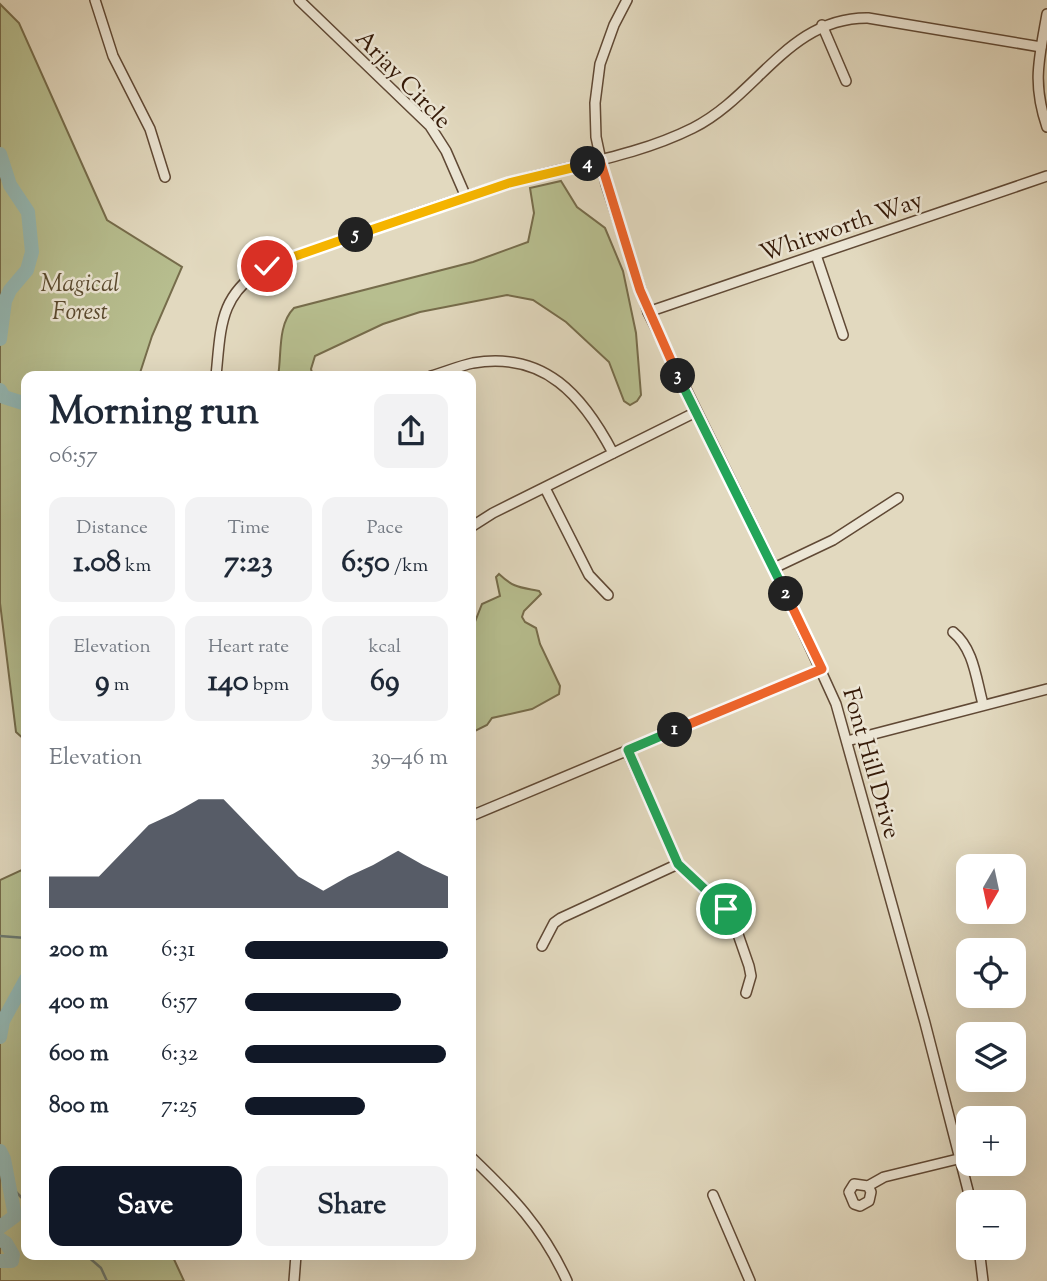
<!DOCTYPE html>
<html lang="en">
<head>
<meta charset="utf-8">
<style>
  body { margin:0; font-family:"Sorts Mill Goudy",serif; background:#f2f2f3; color:#1f2937; height:100vh; display:flex; flex-direction:column; font-size:26px; white-space:nowrap }
  * { box-sizing:border-box; margin:0 }
  p { font-size:23px; color:#747a83 }
  .icon { flex:none; width:38px; height:38px; fill:none; stroke:currentColor; stroke-width:2; stroke-linecap:round; stroke-linejoin:round }
  .map { position:relative; flex:1; overflow:hidden }
  .drawer { position:absolute; left:21px; top:371px; width:455px; height:889px; display:flex; flex-direction:column; background:#fff; border-radius:14px; box-shadow:0 7px 28px #0002 }
  .drawer>* { flex:none }
  .needle { width:46px; rotate:189deg }
  .buttons { position:absolute; left:956px; top:854px; display:grid; gap:14px }
  .buttons a { display:grid; place-items:center; width:70px; height:70px; border-radius:14px; background:#fff; box-shadow:0 7px 28px #0002; font-size:35px }
  .pin { position:absolute; display:grid; place-items:center; width:60px; height:60px; color:#fff; margin:-30px; border:4px solid #fff; border-radius:50%; box-shadow:0 2px 7px #0007 }
  .km { position:absolute; width:35px; height:35px; margin:-18px; border-radius:50%; background:#222; color:#fff; font-size:19px; line-height:35px; text-align:center }
  .round { display:grid; place-items:center; flex:none; width:74px; height:74px; border-radius:14px; background:#f2f2f3 }
  .headline { display:flex; align-items:center; justify-content:space-between; height:119px; padding:0 28px }
  h1 { font-size:38px; font-weight:800; line-height:52px }
  .metrics { display:grid; grid-template-columns:repeat(3,1fr); gap:10px; height:119px; padding:7px 28px }
  .metrics div { display:grid; align-content:center; border-radius:14px; background:#f2f2f3; text-align:center }
  .metrics b { font-size:30px; font-weight:800 }
  .metrics small { font-size:19px; font-weight:400 }
  .metrics p { font-size:19px }
  .chart { height:196px; padding:14px 28px }
  .chart p { display:flex; justify-content:space-between }
  .chart svg { width:100%; height:126px; margin-top:7px; fill:#111827; opacity:.7 }
  .primary-button { display:flex; gap:14px; margin-top:auto; padding:14px 28px }
  .primary-button a { flex:1; height:80px; border-radius:14px; background:#111827; color:#fff; font-size:28px; font-weight:800; line-height:80px; text-align:center }
  .primary-button a+a { background:#f2f2f3; color:#1f2937 }
  ul { padding:0 28px; list-style:none; font-size:23px }
  li { display:grid; grid-template-columns:112px 84px 1fr; align-items:center; height:52px }
  li i { height:18px; border-radius:9px; background:#111827 }
  .map>svg:first-child { display:block }
  .green { fill:#b7be8f; stroke:#766c4b; stroke-width:2 }
  .lines { fill:none; stroke-linecap:round; stroke-linejoin:round }
  .stream { stroke:#6e7a70; stroke-width:2.5 }
  .river { stroke:#95bab6; stroke-width:14 }
  .minor-casing { stroke:#604935; stroke-width:12 }
  .minor { stroke:#ece6d5; stroke-width:9 }
  .split-1-casing { stroke:#fff; stroke-width:14 }
  .split-2-casing { stroke:#fff; stroke-width:14 }
  .split-3-casing { stroke:#fff; stroke-width:14 }
  .split-4-casing { stroke:#fff; stroke-width:14 }
  .split-5-casing { stroke:#fff; stroke-width:14 }
  .split-6-casing { stroke:#fff; stroke-width:14 }
  .split-1 { stroke:#22a559; stroke-width:9 }
  .split-2 { stroke:#f0652b; stroke-width:9 }
  .split-3 { stroke:#22a559; stroke-width:9 }
  .split-4 { stroke:#f0652b; stroke-width:9 }
  .split-5 { stroke:#f5b400; stroke-width:9 }
  .split-6 { stroke:#f5b400; stroke-width:9 }
  .labels { text-anchor:middle; stroke-width:5; stroke-linejoin:round; paint-order:stroke }
  .street-label { font-size:24px; fill:#341907; stroke:#ece6d5 }
  .park-label { font-size:24px; font-style:italic; fill:#5b4b30; stroke:#ece6d5 }
</style>
</head>
<body>
<div class="map">
<svg width="1047" height="1281" viewBox="0 0 1047 1281">
  <rect width="100%" height="100%" fill="#e2d9bf"/>
  <filter id="stains"><feTurbulence type="fractalNoise" baseFrequency=".00286" numOctaves="4"/><feColorMatrix values="0 0 0 0 .2 0 0 0 0 .09 0 0 0 0 .02 0 0 0 .5 -.17"/></filter>
  <radialGradient id="worn" r=".72"><stop offset=".6" stop-color="#630" stop-opacity="0"/><stop offset="1" stop-color="#630" stop-opacity=".3"/></radialGradient>
  <g class="green">
    <path d="M 0,4 L 19,23 L 107,220 L 182,267 L 152,336 L 139,376 L 26,376 L 26,741 L 16,732 L 0,603 Z"/>
    <path d="M 561,181 L 577,207 L 605,228 L 623,271 L 636,333 L 641,395 L 637,401 L 630,405 L 624,401 L 609,362 L 566,322 L 533,300 L 507,295 L 420,312 L 383,324 L 315,356 L 311,369 L 313,376 L 278,376 C 282,355 277,325 294,308 L 473,262 L 528,242 L 534,213 L 530,188 Z"/>
    <path d="M 499,574 C 514,588 519,587 539,591 L 541,594 L 524,611 L 522,617 L 525,622 L 536,628 L 540,644 L 560,686 L 559,694 L 532,709 L 492,718 L 487,725 L 471,733 L 471,632 L 482,604 L 500,596 L 496,577 Z"/>
    <path d="M 26,868 L 26,1255 L 172,1255 L 184,1281 L 0,1281 L 0,880 Z"/>
  </g>
  <g class="lines">
    <g class="stream">
      <path d="M 0,936 L 26,938"/>
      <path d="M 8,1184 L 26,1202"/>
      <path d="M 86,1255 L 101,1268 L 107,1281"/>
    </g>
    <g class="river">
      <path d="M 0,154 L 10,185 L 28,212 L 32,252 L 27,270 L 10,290 L 5,301 L 0,339"/>
      <path d="M 0,390 L 4,397 L 26,404"/>
      <path d="M 0,1037 L 3,1021 L 26,979"/>
      <path d="M 0,1151 L 4,1159 L 15,1216 L 0,1227"/>
      <path d="M 0,1239 L 6,1243 L 13,1255 L 12,1261 L 0,1261"/>
    </g>
    <g class="minor-casing">
      <g id="minor">
        <path d="M 95,0 L 113,56 L 150,129 L 165,177"/>
        <path d="M 299,0 L 430,126 L 446,151 L 466,197"/>
        <path d="M 627,0 L 614,25 L 600,64 L 595,103 L 596,137 L 606,184 L 648,312 L 774,568 L 836,704 L 925,1023 L 971,1202"/>
        <path d="M 1047,14 C 1039,59 1032,83 1047,127"/>
        <path d="M 822,25 L 846,81"/>
        <path d="M 816,255 L 843,335"/>
        <path d="M 648,312 L 1047,176"/>
        <path d="M 216,376 C 221,326 219,294 267,266 C 347,238 428,208 509,183 C 570,165 635,157 693,128 C 757,96 789,17 868,18 L 1041,47"/>
        <path d="M 431,376 C 445,372 459,366 473,363 C 545,351 583,396 613,453"/>
        <path d="M 545,488 L 589,575 L 608,595"/>
        <path d="M 471,527 L 493,513 L 696,412"/>
        <path d="M 774,568 L 833,540 L 898,498"/>
        <path d="M 953,632 C 974,649 976,679 983,704"/>
        <path d="M 847,741 L 1047,689"/>
        <path d="M 627,750 L 678,864 L 732,917 L 749,966 L 751,976 L 746,993"/>
        <path d="M 471,816 L 822,669"/>
        <path d="M 542,946 L 554,923 L 561,918 L 678,864"/>
        <path d="M 471,1157 C 512,1196 543,1228 567,1281"/>
        <path d="M 868,1186 L 871,1192 L 869,1201 L 860,1206 L 854,1204 L 849,1192 L 854,1184 L 868,1186 L 884,1177 L 962,1158"/>
        <path d="M 713,1195 L 750,1281"/>
        <path d="M 979,1248 L 983,1281"/>
        <path d="M 294,1281 L 296,1255"/>
      </g>
    </g>
    <use href="#minor" class="minor"/>
  </g>
  <g class="lines">
    <g class="split-1-casing">
      <path id="split-1" d="M 675,730 L 628,750 L 678,864 L 726,909"/>
    </g>
    <g class="split-2-casing">
      <path id="split-2" d="M 675,730 L 822,669 L 786,594"/>
    </g>
    <g class="split-3-casing">
      <path id="split-3" d="M 678,376 L 786,594"/>
    </g>
    <g class="split-4-casing">
      <path id="split-4" d="M 588,164 L 600,160 L 640,290 L 678,376"/>
    </g>
    <g class="split-5-casing">
      <path id="split-5" d="M 356,235 L 509,183 L 588,164"/>
    </g>
    <g class="split-6-casing">
      <path id="split-6" d="M 267,266 L 356,235"/>
    </g>
    <use href="#split-1" class="split-1"/>
    <use href="#split-2" class="split-2"/>
    <use href="#split-3" class="split-3"/>
    <use href="#split-4" class="split-4"/>
    <use href="#split-5" class="split-5"/>
    <use href="#split-6" class="split-6"/>
  </g>
  <g class="labels">
    <g class="street-label">
      <text transform="translate(404 79) rotate(46)" y="8">Arjay Circle</text>
      <text transform="translate(841 226) rotate(-19)" y="8">Whitworth Way</text>
      <text transform="translate(872 763) rotate(74)" y="8">Font Hill Drive</text>
    </g>
    <g class="park-label">
      <text x="80" y="291">Magical<tspan x="80" dy="28">Forest</tspan></text>
    </g>
  </g>
  <rect width="100%" height="100%" filter="url(#stains)"/>
  <rect width="100%" height="100%" fill="url(#worn)"/>
</svg>
<div class="buttons">
<a><svg class="needle" viewBox="-14 -14 28 28"><path d="M0-13l5 13h-10z" fill="#e53935"/><path d="M0 13l5-13h-10z" fill="#747a83"/></svg></a>
<a><svg class="icon" aria-label="locate" viewBox="0 0 24 24"><circle cx="12" cy="12" r="6"/><path d="M12 2v4M12 18v4M2 12h4M18 12h4"/></svg></a>
<a><svg class="icon" aria-label="layers" viewBox="0 0 24 24"><path d="M12 4l9 5-9 5-9-5zM3 14l9 5 9-5"/></svg></a>
<a>+</a>
<a>−</a>
</div>
<div class="pin" style="left:726px;top:909px;background:#1e9e55"><svg class="icon" aria-label="arrive" viewBox="0 0 24 24"><path d="M6 21V4h12l-3 4 3 4H6"/></svg></div>
<div class="pin" style="left:267px;top:266px;background:#d93025"><svg class="icon" aria-label="check" viewBox="0 0 24 24"><path d="M5 12l5 5 9-10"/></svg></div>
<b class="km" style="left:675px;top:730px">1</b>
<b class="km" style="left:786px;top:594px">2</b>
<b class="km" style="left:678px;top:376px">3</b>
<b class="km" style="left:588px;top:164px">4</b>
<b class="km" style="left:356px;top:235px">5</b>
<section class="drawer">
<div class="headline"><div><h1>Morning run</h1><p>06:57</p></div><a class="round"><svg class="icon" aria-label="share" viewBox="0 0 24 24"><path d="M12 15V3M7 8l5-5 5 5M5 13v7h14v-7"/></svg></a></div>
<div class="metrics">
<div><p>Distance</p><b>1.08<small> km</small></b></div>
<div><p>Time</p><b>7:23</b></div>
<div><p>Pace</p><b>6:50<small> /km</small></b></div>
</div>
<div class="metrics">
<div><p>Elevation</p><b>9<small> m</small></b></div>
<div><p>Heart rate</p><b>140<small> bpm</small></b></div>
<div><p>kcal</p><b>69</b></div>
</div>
<div class="chart"><p><span>Elevation</span>39–46 m</p>
<svg viewBox="0 0 160 44" preserveAspectRatio="none"><path d="M0 44V33L10 33L20 33L30 24L40 15L50 11L60 6L70 6L80 15L90 24L100 33L110 38L120 33L130 29L140 24L150 29L160 33V44z"/></svg>
</div>
<ul>
<li><b>200 m</b>6:31<i style="width:100%"></i></li>
<li><b>400 m</b>6:57<i style="width:77%"></i></li>
<li><b>600 m</b>6:32<i style="width:99%"></i></li>
<li><b>800 m</b>7:25<i style="width:59%"></i></li>
</ul>
<div class="primary-button"><a>Save</a><a>Share</a></div>
</section>
</div>
</body>
</html>
